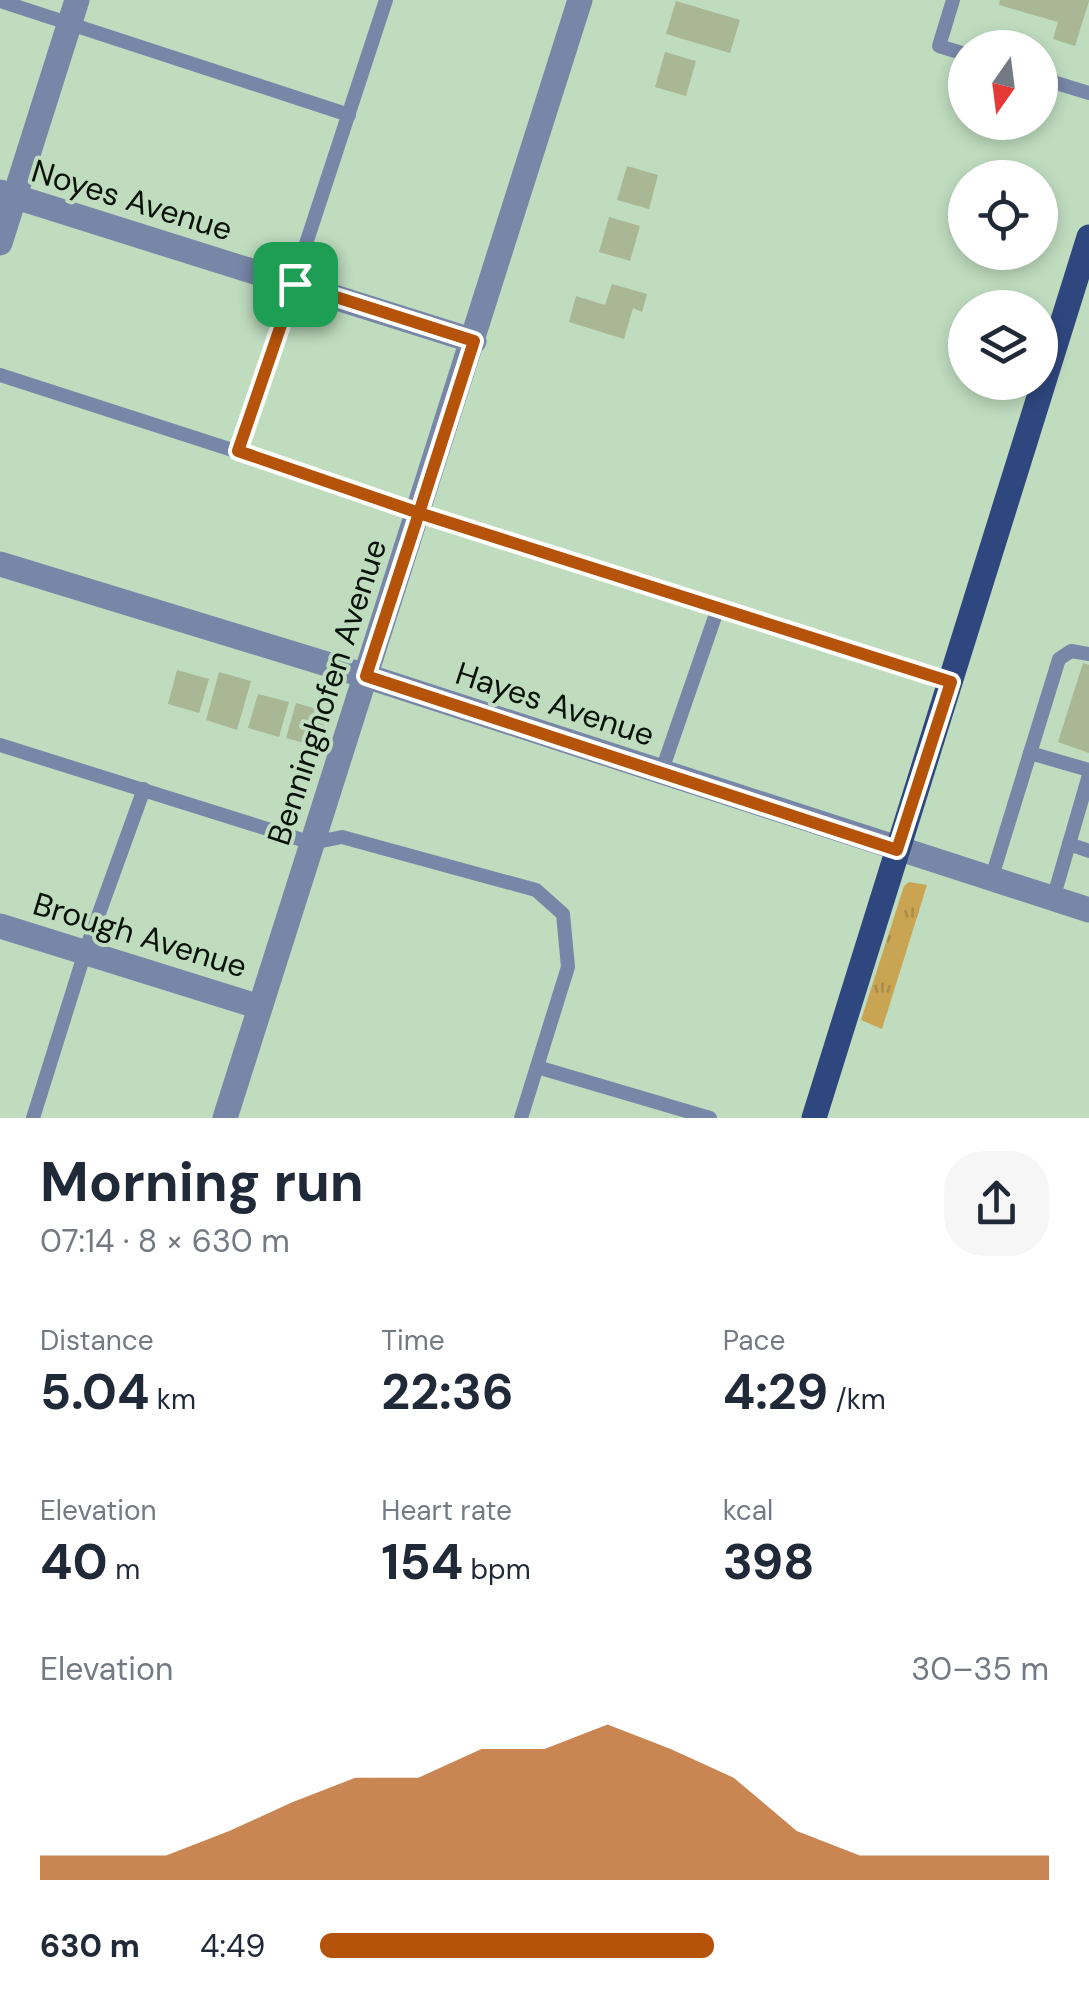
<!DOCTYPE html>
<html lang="en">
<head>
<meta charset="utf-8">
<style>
  body { margin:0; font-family:"DM Sans",sans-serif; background:#f6f6f7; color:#1f2937; height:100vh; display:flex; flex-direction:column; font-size:38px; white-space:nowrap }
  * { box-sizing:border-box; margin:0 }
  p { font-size:32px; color:#747a83 }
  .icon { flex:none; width:55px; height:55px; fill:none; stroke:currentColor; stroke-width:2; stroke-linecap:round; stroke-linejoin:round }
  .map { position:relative; height:1118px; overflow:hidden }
  .drawer { display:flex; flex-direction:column; background:#fff; flex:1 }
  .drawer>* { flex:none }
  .needle { width:65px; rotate:194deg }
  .fabs { position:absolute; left:948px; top:30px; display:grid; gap:20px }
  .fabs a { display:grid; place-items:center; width:110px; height:110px; border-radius:50%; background:#fff; box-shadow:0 5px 15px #0003; font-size:50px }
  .pin { position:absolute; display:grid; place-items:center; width:85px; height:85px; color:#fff; margin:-42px; border-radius:20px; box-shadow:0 5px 15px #0006 }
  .round { display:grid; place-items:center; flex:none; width:105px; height:105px; border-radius:40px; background:#f6f6f7 }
  .overview { display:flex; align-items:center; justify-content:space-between; height:170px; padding:0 40px }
  h1 { font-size:55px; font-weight:700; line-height:75px }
  .figures { display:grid; grid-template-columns:repeat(3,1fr); gap:15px; height:170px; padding:10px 40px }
  .figures div { display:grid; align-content:center }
  .figures b { font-size:50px; font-weight:700 }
  .figures small { font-size:28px; font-weight:400 }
  .figures p { font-size:28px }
  .chart { height:280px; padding:20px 40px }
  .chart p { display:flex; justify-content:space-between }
  .chart svg { width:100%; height:180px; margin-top:10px; fill:#b45309; opacity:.7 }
  ul { padding:0 40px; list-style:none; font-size:32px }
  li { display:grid; grid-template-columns:160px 120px 1fr; align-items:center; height:75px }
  li i { height:25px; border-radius:12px; background:#b45309 }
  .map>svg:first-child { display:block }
  .grass { fill:url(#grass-tufts) }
  .building { fill:#a9b794 }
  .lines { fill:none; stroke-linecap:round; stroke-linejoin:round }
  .lane { stroke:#7887a8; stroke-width:14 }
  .street { stroke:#7887a8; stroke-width:25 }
  .primary { stroke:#2f477f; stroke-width:25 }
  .route-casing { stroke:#fff; stroke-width:20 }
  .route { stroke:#b45309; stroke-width:12 }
  .labels { text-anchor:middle; stroke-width:8; stroke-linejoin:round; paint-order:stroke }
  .street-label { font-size:32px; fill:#081208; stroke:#bfdcbf }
</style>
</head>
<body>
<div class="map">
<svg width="1089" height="1118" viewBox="0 0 1089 1118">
  <defs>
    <pattern id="grass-tufts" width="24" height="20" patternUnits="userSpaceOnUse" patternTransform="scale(2.5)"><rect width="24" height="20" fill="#c9a453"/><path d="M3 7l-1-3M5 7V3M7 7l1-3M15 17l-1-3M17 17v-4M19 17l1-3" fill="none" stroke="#ab8c47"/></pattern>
  </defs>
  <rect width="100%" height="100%" fill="#bfdcbf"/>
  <path class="grass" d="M 909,882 L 927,885 L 882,1029 L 861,1020 L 904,886 Z"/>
  <g class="building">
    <path d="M 1000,0 L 1089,0 L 1089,1 L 1075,46 L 1053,39 L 1058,22 L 999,5 Z"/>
    <path d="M 676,1 L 740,20 L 730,53 L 666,34 Z"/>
    <path d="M 665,52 L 696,61 L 686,96 L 655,87 Z"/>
    <path d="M 627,166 L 658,175 L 649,209 L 617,200 Z"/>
    <path d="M 609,217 L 640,226 L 630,261 L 599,252 Z"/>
    <path d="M 612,284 L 647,294 L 642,312 L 633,308 L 624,339 L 569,322 L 576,296 L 605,305 Z"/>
    <path d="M 1083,663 L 1089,665 L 1089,753 L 1058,742 Z"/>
    <path d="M 177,670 L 209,679 L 199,713 L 168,704 Z"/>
    <path d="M 219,672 L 251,681 L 237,730 L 206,720 Z"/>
    <path d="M 258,694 L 289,702 L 279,737 L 248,728 Z"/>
    <path d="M 296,703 L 328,712 L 318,747 L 286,738 Z"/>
  </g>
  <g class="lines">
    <g class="lane">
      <path d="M 953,0 L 939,46 L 965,54"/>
      <path d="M 0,1 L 349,115"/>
      <path d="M 1040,78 L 1089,93"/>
      <path d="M 0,375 L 951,682"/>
      <path d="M 238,451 L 386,0"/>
      <path d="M 0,745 L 312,843 L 342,837 L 536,890 L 563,914 L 568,967 L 521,1118"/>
      <path d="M 1030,753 L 1089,770"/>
      <path d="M 661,773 L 718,608"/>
      <path d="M 1089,775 L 1069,844 L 1089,851"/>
      <path d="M 991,880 L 1059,659 L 1071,651 L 1089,654"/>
      <path d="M 1053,899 L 1069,844"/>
      <path d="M 537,1067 L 710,1118"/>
      <path d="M 33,1118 L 85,952 L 144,789"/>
    </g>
    <g class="street">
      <path d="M 0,192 L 474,341"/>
      <path d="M 0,243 L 77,0"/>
      <path d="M 0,564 L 366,676 L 1089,910"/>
      <path d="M 0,926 L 260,1007"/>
      <path d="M 225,1118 L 580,0"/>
    </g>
    <path class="primary" d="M 814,1118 L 1089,237"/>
  </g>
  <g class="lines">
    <g class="route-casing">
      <path id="route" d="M 295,284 L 238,451 L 419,513 L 366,676 L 897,850 L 951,682 L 419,513 L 474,341 L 295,284"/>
    </g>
    <use href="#route" class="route"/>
  </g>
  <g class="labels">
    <g class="street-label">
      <text transform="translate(132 200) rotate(17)" y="11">Noyes Avenue</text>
      <text transform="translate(327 692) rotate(-72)" y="11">Benninghofen Avenue</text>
      <text transform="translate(555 704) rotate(18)" y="11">Hayes Avenue</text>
      <text transform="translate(140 935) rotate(17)" y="11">Brough Avenue</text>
    </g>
  </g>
</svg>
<div class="fabs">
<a><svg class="needle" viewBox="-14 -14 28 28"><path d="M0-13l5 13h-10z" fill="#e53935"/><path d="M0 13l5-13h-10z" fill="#747a83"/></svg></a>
<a><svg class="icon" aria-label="locate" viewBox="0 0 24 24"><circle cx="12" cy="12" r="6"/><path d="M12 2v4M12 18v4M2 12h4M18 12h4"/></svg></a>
<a><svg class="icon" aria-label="layers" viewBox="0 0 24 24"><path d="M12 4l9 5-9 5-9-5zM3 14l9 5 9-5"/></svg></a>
</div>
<div class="pin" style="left:295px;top:284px;background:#1e9e55"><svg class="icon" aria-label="arrive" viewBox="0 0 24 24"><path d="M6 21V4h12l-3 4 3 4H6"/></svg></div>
</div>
<section class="drawer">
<div class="overview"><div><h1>Morning run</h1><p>07:14 · 8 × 630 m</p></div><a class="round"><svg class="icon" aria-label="share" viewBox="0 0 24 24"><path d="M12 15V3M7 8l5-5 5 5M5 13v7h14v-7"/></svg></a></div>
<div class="figures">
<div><p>Distance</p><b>5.04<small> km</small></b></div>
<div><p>Time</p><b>22:36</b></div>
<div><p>Pace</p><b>4:29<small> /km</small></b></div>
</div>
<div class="figures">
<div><p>Elevation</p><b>40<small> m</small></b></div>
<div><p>Heart rate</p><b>154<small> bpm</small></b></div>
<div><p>kcal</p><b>398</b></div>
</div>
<div class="chart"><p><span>Elevation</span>30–35 m</p>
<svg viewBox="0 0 160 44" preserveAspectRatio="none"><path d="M0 44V38L10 38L20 38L30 32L40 25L50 19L60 19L70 12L80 12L90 6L100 12L110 19L120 32L130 38L140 38L150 38L160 38V44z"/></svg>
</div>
<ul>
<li><b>630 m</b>4:49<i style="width:54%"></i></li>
</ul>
</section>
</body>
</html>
